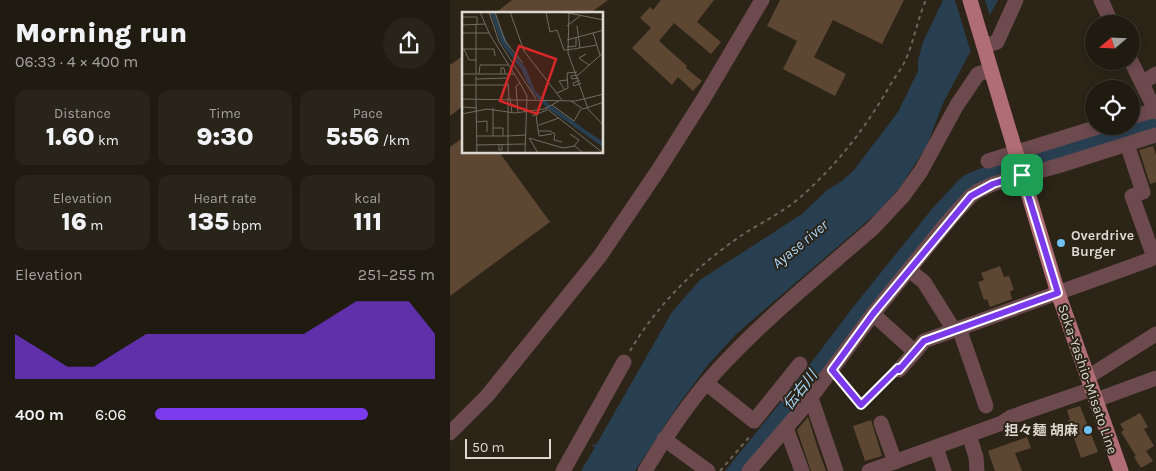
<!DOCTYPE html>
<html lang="en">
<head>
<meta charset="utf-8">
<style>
  body { margin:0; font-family:Karla,"Noto Sans JP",sans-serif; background:#28241a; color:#f1f3f6; height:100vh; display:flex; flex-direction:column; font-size:19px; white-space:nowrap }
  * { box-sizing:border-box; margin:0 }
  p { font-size:16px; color:#a2a19f }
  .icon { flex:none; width:28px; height:28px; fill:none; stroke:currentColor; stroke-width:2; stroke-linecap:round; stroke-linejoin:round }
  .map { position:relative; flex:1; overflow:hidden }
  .sheet { display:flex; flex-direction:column; background:#201b11; width:450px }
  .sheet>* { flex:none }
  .needle { width:32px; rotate:251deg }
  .controls { position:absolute; left:635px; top:15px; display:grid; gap:10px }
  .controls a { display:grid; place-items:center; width:55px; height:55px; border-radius:50%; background:#201b11; box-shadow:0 2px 8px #0003,0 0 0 1px #3d3931; font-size:25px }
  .scale { position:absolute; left:15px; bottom:12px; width:86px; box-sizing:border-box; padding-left:5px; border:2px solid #ddd9d0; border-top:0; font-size:14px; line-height:18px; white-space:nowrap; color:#ddd9d0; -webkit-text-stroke:4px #2b2417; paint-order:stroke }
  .pin { position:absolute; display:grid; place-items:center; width:42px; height:42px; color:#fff; margin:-21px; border-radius:10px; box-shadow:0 2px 8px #0006 }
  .round { display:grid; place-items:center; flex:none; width:52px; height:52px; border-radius:26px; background:#28241a }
  .overview { display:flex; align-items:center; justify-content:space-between; height:85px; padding:0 15px }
  h1 { font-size:28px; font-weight:800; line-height:38px }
  .metrics { display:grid; grid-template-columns:repeat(3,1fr); gap:8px; height:85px; padding:5px 15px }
  .metrics div { display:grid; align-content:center; border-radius:12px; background:#28241a; text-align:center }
  .metrics b { font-size:25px; font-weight:800 }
  .metrics small { font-size:14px; font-weight:400 }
  .metrics p { font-size:14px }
  .chart { height:140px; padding:10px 15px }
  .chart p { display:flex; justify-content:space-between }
  .chart svg { width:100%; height:90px; margin-top:5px; fill:#7c3aed; opacity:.7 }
  ul { padding:0 15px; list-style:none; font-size:16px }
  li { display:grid; grid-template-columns:80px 60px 1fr; align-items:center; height:38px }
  li i { height:12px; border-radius:6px; background:#7c3aed }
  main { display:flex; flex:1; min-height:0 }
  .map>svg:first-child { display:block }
  .water { fill:#283f51 }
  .pier { fill:#2b2417 }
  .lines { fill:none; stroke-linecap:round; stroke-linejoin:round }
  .river { stroke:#283f51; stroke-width:20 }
  .building { fill:#5d4733 }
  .path { stroke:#6b655a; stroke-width:2; stroke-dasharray:4 4; stroke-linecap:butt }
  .minor { stroke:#6c4a4e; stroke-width:15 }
  .major { stroke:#b16d75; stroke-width:15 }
  .route-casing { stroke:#fff; stroke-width:10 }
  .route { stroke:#7c3aed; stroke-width:6 }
  .poi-dot { fill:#6ec2f3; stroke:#2b2417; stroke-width:2 }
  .labels { text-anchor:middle; stroke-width:4; stroke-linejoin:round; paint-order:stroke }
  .poi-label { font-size:14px; font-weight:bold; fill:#ddd9d0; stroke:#2b2417; text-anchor:start }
  .street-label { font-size:14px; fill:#ddd9d0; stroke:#2b2417 }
  .water-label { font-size:15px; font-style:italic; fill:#a7d6fc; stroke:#2b2417 }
  .inset-road { fill:none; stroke:#726c61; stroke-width:1 }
  .view { fill:#d62828; fill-opacity:0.15; stroke:#d62828; stroke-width:2.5 }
  .inset-edge { fill:none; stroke:#ddd9d0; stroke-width:2.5 }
</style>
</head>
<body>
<main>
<section class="sheet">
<div class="overview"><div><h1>Morning run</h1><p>06:33 · 4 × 400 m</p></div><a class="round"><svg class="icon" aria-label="share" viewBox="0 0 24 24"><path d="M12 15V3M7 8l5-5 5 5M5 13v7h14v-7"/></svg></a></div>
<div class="metrics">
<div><p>Distance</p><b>1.60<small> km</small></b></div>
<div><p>Time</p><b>9:30</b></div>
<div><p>Pace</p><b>5:56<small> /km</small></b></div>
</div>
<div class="metrics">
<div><p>Elevation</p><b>16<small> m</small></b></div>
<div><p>Heart rate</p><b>135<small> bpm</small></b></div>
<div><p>kcal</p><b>111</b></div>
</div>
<div class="chart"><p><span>Elevation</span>251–255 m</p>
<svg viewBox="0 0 160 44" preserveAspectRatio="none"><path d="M0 44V22L10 30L20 38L30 38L40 30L50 22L60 22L70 22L80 22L90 22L100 22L110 22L120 14L130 6L140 6L150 6L160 22V44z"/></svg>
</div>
<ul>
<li><b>400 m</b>6:06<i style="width:76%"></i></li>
</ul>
</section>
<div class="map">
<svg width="706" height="471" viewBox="0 0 706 471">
  <rect width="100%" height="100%" fill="#2b2417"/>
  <g class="water">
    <path d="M 493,0 L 548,0 L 494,101 L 477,145 L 451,186 L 428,212 L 285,335 L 258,365 L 229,404 L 185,471 L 131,471 L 145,447 L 142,446 L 143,444 L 146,445 L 222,312 L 250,280 L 352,214 L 376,191 L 392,181 L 404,170 L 448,112 L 468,71 L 468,60 L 473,42 Z"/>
    <path d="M 584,151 L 588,166 L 532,183 L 293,471 L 275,471 L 339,392 L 404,306 L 482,209 L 505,184 L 513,176 L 526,170 Z"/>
  </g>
  <path class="pier" d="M 505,0 L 535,0 L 541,19 L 521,53 Z"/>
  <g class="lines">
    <path class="river" d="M 559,166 L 706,123"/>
  </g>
  <g class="building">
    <path d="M 62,0 L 158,0 L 139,14 L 44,14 Z"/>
    <path d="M 211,0 L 264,0 L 247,22 L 271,42 L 261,54 L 224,23 L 209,41 L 237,66 L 236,68 L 252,81 L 243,91 L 228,77 L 222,85 L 182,48 L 201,28 L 190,18 L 200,7 L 203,10 Z"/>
    <path d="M 330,0 L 454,0 L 432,44 L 383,20 L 364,57 L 396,74 L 385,96 L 333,69 L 347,41 L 317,26 Z"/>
    <path d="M 14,55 L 14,105 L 0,116 L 0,65 Z"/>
    <path d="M 14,137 L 14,152 L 49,152 L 100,222 L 0,296 L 0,147 Z"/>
    <path d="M 703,146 L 706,155 L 706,182 L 700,184 L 689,150 Z"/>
    <path d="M 550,266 L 554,277 L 559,276 L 564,290 L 560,291 L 562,299 L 540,307 L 537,299 L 534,300 L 528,282 L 534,280 L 531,273 Z"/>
    <path d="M 630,406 L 648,452 L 631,458 L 618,420 L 620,420 L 617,410 Z"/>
    <path d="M 690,413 L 698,427 L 694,429 L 704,446 L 696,451 L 703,461 L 691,468 L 684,457 L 686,456 L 671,432 L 674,430 L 670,424 Z"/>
    <path d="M 358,417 L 368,449 L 376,471 L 361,471 L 347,430 Z"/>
    <path d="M 421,420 L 432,456 L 415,461 L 403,426 Z"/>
    <path d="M 577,437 L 581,448 L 565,453 L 572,471 L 545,471 L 538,451 Z"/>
  </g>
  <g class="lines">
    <g class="path">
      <path d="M 180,351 C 208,303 249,264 295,233 C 316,220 337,210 355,193 C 389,162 416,127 439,87 C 444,78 451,70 455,61 C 464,42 467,20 476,0"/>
      <path d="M 390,379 L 411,405 L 438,378"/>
      <path d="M 270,471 L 301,435"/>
    </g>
    <g class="minor">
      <path d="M 651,0 L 662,24"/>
      <path d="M 534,46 L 547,42 L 566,0"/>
      <path d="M 681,61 L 706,112"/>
      <path d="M 692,83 L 706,74"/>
      <path d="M 681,117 L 706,110"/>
      <path d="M 677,144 L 693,192 L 682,196 L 704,257"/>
      <path d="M 538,161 L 651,126"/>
      <path d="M 459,270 L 474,282 L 504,330"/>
      <path d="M 423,314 L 500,219 L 521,196 L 528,191 L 543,184 L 611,165 L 706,135"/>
      <path d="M 509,328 L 536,406"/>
      <path d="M 449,370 L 465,352"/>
      <path d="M 638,377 L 706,334"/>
      <path d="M 256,383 L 304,421 L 350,364"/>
      <path d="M 330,390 L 353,408"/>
      <path d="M 361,398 L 386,471"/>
      <path d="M 646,400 L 706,378"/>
      <path d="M 431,423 L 445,462"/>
      <path d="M 336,428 L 352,471"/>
      <path d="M 0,433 L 37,396 L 150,256 L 209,169 L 254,98 L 312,0"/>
      <path d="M 519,435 L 526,457 L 527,471"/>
      <path d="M 214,439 L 258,471"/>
      <path d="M 486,447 L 494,471"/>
      <path d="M 113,471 L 174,362"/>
      <path d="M 195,471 C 219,431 246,391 279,358 C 324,311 374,271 423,228 L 453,196 L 471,171 L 507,105 L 528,74 L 541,70"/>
      <path d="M 299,471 L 353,408 L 423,314 L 465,352 L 474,341 L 699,260 L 706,255"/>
      <path d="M 419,471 L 552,423 L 561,417 L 642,389"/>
    </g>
    <path class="major" d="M 520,0 L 608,293 L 671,471"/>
  </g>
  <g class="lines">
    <g class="route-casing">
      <path id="route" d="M 572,175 L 608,293 L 474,341 L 449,370 L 448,368 L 411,405 L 382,370 L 423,314 L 521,196 L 543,184 Z"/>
    </g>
    <use href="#route" class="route"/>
  </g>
  <g class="poi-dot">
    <circle cx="611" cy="243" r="5"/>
    <circle cx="638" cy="430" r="5"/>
  </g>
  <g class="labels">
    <g class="poi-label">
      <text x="621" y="240">Overdrive<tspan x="621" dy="16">Burger</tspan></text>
      <text x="628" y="435" text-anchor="end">担々麺 胡麻</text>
    </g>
    <g class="street-label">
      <text transform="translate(638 379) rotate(71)" y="5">Soka-Yashio-Misato Line</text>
    </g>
    <g class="water-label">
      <text transform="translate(350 244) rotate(-39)" y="5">Ayase river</text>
      <text transform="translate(350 390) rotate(-52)" y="5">伝右川</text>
    </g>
  </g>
  <g transform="translate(12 12)">
    <rect width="141" height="141" fill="#2b2417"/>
    <path d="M 28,0 L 32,0 L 48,37 L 64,56 L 73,79 L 88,93 L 141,130 L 141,135 L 84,95 L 70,80 L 59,57 L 39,31 Z" fill="#283f51"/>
    <path class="inset-road" d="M 18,0 L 28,23 L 58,71 L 54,74 L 56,100M 27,0 L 37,30 L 74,87M 33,0 L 43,29 L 61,51M 48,0 L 62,39 L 100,88M 84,0 L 88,20 L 95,18 L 102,38 L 105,38M 101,0 L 142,8M 107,0 L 106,41 L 126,97 L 142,114M 0,5 L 15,5 L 15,13M 0,13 L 23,12M 14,13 L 14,62M 105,14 L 118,4M 115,14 L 118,36M 0,21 L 27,21M 131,21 L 138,43M 105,28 L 142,18M 105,35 L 114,34 L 114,26M 0,37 L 32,37 L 33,44M 2,37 L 7,48 L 14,48M 105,38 L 135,33M 124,42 L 117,46 L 127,53M 0,62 L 52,62M 17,62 L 18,53 L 46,53M 39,62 L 39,56 L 42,56 L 43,62M 116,63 L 142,40M 116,63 L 109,64 L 110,67 L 117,66M 14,67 L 46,66M 118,68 L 111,71 L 112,74 L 119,71M 46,71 L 47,86M 58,71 L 65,84 L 63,141M 0,73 L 46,73M 102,77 L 97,69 L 105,68M 95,81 L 106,76 L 105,61 L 115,60M 46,86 L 46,141M 48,86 L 50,101M 0,87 L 113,89 L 142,82M 14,87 L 15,141M 14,87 L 14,64M 109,89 L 121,97 L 142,90M 90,93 L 112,109 L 119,97M 0,95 L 15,96M 31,96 L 31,124M 84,96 L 141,141M 0,102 L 25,97 L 53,101 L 82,97 L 97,89M 74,103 L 77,124 L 90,122M 70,104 L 85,98M 14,110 L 25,109 L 25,120M 77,113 L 97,106M 31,116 L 41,116 L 41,124M 77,119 L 88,119 L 93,122 L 92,128 L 100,130M 108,122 L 117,128 L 112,134M 14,124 L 46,124M 46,124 L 64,123M 67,126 L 101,136 L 113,134 L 121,141M 67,126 L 76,141M 37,132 L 37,138 L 40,138 L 40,132M 14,133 L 63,132"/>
    <path class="view" d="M 57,34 L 94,47 L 75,102 L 38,89 Z"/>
    <rect width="141" height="141" class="inset-edge"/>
  </g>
</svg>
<div class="controls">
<a><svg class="needle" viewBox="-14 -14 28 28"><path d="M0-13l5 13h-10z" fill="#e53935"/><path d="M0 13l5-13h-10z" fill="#a2a19f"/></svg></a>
<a><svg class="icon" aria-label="locate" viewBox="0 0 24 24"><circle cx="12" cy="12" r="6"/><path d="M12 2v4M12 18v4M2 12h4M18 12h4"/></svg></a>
</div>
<div class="scale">50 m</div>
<div class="pin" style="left:572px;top:175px;background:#1e9e55"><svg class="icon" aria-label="arrive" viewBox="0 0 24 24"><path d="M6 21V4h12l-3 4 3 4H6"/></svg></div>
</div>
</main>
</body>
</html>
